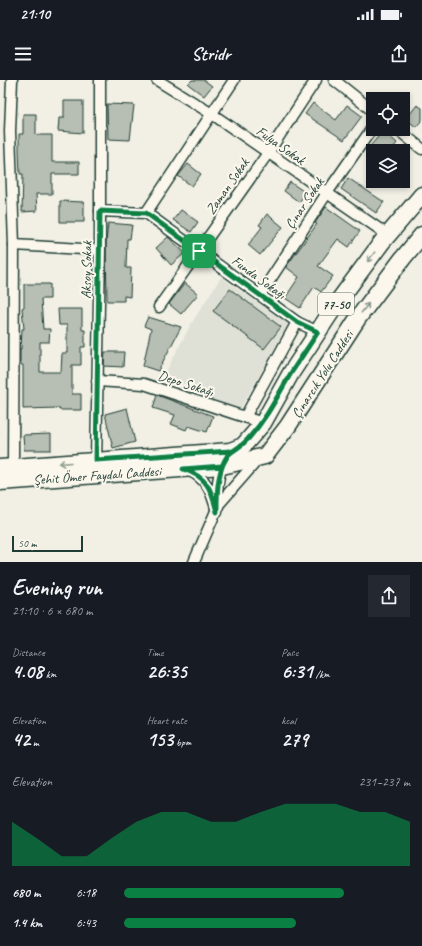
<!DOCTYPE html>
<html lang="en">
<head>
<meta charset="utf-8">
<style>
  body { margin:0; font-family:Caveat,sans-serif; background:#242831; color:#f1f3f6; height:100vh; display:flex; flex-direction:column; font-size:15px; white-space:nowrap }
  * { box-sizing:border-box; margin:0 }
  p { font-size:13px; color:#9ea1a6 }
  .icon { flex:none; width:22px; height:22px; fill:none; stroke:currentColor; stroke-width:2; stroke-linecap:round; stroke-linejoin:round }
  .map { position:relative; height:482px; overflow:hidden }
  .side { display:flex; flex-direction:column; background:#171b24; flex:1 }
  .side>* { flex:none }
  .tools { position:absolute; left:366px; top:12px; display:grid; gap:8px }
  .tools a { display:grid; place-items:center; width:44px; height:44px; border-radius:0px; background:#171b24; box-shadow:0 2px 6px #0003; font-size:20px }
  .scale { position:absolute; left:12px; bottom:10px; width:71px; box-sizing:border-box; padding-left:4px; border:2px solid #1f3d34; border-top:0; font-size:11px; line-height:14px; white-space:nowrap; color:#1f3d34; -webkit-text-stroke:3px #fbf7ec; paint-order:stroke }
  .pin { position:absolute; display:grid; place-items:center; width:34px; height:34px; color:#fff; margin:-17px; border-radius:8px; box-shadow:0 2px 6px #0006 }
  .round { display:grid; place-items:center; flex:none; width:42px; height:42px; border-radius:0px; background:#242831 }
  .overview { display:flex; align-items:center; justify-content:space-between; height:68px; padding:0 12px }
  h1 { font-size:22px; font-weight:700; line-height:30px }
  .figures { display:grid; grid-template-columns:repeat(3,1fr); gap:6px; height:68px; padding:4px 12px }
  .figures div { display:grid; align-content:center }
  .figures b { font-size:20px; font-weight:700 }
  .figures small { font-size:11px; font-weight:400 }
  .figures p { font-size:11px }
  .chart { height:112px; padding:8px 12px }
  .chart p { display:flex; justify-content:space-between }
  .chart svg { width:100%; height:72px; margin-top:4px; fill:#0b8043; opacity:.7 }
  ul { padding:0 12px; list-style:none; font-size:13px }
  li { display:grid; grid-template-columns:64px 48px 1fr; align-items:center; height:30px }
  li i { height:10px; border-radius:5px; background:#0b8043 }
  .status { display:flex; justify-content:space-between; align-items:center; height:28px; padding:0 20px; background:#171b24; direction:ltr }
  .status svg { height:11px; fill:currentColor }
  header { display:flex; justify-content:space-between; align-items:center; height:52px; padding:0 12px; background:#171b24; font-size:18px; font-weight:700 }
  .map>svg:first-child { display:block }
  .built { fill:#e0e1d6 }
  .building { fill:#b7beb3; stroke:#1f3d34 }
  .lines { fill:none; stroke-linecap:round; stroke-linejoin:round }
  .street-casing { stroke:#1f3d34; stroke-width:13 }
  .primary-casing { stroke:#1f3d34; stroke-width:19 }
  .street { stroke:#fbf7ec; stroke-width:10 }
  .primary { stroke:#fbf7ec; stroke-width:16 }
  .oneway { stroke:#8d9a90 }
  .route-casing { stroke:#fff; stroke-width:8 }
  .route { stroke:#0b8043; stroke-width:5 }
  .labels { text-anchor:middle; stroke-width:4; stroke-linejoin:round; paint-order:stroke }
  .shield { fill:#fbf7ec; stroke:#61756b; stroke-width:1 }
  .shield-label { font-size:13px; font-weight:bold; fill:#1f3d34 }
  .street-label { font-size:14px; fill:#1f3d34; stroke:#fbf7ec }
</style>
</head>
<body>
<div class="status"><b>21:10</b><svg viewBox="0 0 49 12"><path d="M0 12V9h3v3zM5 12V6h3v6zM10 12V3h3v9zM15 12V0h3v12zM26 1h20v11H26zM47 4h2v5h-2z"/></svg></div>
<header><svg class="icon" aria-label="menu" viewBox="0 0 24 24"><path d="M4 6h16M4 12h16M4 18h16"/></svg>Stridr<svg class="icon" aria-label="share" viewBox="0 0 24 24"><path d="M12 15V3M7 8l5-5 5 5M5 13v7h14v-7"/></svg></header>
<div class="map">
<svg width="422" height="482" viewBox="0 0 422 482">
  <rect width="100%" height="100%" fill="#f2f0e5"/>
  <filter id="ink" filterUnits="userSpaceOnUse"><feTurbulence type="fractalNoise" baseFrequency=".025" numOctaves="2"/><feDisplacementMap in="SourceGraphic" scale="8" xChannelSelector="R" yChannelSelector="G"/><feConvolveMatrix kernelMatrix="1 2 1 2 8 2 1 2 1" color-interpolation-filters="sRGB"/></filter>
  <g filter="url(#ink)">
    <path class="built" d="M 221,197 L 289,244 L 239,331 L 163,297 L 191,244 Z"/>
    <g class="building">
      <path d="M 192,0 L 204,0 L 212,6 L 204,16 L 188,4 Z"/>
      <path d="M 64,21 L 83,21 L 83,53 L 58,51 L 59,38 L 64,38 Z"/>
      <path d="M 313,23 L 336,40 L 347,25 L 362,36 L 344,60 L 305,34 Z"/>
      <path d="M 107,24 L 134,25 L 130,60 L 108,59 Z"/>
      <path d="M 417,25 L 422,28 L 422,40 L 416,47 L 406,39 Z"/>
      <path d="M 23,34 L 36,34 L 36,55 L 52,55 L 52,82 L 79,82 L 79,94 L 52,94 L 52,114 L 36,114 L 37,131 L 22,132 L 23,94 L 20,94 L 19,70 L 19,54 L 23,54 Z"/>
      <path d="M 383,51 L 397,63 L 391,71 L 366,71 Z"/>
      <path d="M 188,84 L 201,94 L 192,106 L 178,96 Z"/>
      <path d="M 348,98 L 384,122 L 376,133 L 341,109 Z"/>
      <path d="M 290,102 L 306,113 L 299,122 L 284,111 Z"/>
      <path d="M 60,121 L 84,122 L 84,142 L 60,142 Z"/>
      <path d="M 326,127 L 360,151 L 349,167 L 338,159 L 318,186 L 333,196 L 321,212 L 314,207 L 300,228 L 285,218 L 299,197 L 286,187 L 317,144 L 315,143 Z"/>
      <path d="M 181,130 L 198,142 L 191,152 L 173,140 Z"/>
      <path d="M 267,134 L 283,147 L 260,175 L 248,165 L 262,147 L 259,145 Z"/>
      <path d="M 108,143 L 132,145 L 130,159 L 127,159 L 126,188 L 131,188 L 130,217 L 124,216 L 124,221 L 107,221 L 106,163 Z"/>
      <path d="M 168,157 L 185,173 L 171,185 L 156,168 Z"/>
      <path d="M 185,203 L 198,214 L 181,234 L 169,224 Z"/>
      <path d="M 24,204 L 50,204 L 50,219 L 41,219 L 43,249 L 50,249 L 49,262 L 40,262 L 40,292 L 61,292 L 62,273 L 67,273 L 67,245 L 59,245 L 58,229 L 82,229 L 82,250 L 85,250 L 85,267 L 81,267 L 81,285 L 72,285 L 72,314 L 81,314 L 81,330 L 59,330 L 59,328 L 23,329 L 23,285 L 20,285 L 20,269 L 21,269 L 22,249 L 24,249 L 22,228 L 24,227 Z"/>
      <path d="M 230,209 L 281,247 L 264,269 L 213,231 Z"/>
      <path d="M 148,237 L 181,247 L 158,291 L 143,286 L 151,249 L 144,246 Z"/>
      <path d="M 105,272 L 124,272 L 123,287 L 104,286 Z"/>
      <path d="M 157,315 L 213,336 L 207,352 L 188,346 L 186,350 L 171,344 L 175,335 L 153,328 Z"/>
      <path d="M 127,328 L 135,362 L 113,368 L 105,334 Z"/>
      <path d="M 51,354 L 51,370 L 24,370 L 23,355 Z"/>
    </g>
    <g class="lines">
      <g class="street-casing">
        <g id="street">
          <path d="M 12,0 L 10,51 L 14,165 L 13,387"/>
          <path d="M 157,0 L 212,34 L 388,155"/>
          <path d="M 334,0 L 373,31"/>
          <path d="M 397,49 L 422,69"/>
          <path d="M 100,131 L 146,133 L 297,242 L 318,252"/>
          <path d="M 146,133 L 234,0"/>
          <path d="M 14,165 L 100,170"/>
          <path d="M 260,215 L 327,113 L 373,47"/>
          <path d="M 159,227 L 268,73 L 316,0"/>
          <path d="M 97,301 L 144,304 L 263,343"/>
          <path d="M 245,337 L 297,242"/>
          <path d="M 96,381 L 100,170 L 100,0"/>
          <path d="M 187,390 C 207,397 212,413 217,432 C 217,416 216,397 224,382"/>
          <path d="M 194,482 L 219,424 L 254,384"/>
        </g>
      </g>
      <g class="primary-casing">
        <g id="primary">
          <path d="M 0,388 L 230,371 L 243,366 L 263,343 L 291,293 L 337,223 L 382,162 L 422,115"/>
          <path d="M 0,402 L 222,386 L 265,376 L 288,346 L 358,238 L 403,178 L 422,155"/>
        </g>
      </g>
      <use href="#street" class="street"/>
      <use href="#primary" class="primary"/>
    </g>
    <defs><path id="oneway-shaft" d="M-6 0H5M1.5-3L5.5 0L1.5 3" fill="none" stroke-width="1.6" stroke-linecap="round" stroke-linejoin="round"/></defs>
    <g class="oneway">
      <use href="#oneway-shaft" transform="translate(371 177) rotate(127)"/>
      <use href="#oneway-shaft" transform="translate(365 228) rotate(-53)"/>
      <use href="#oneway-shaft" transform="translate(65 383) rotate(175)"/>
    </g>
  </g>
  <g class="lines" filter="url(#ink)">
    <g class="route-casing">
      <path id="route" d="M 199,171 L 146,133 L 100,131 L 96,380 L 230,371 L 222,386 L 183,389 C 207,397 211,408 217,432 C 217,417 217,401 222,387 C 228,368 237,372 248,359 C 267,338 277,317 291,293 C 300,279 309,266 318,252 L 297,242 L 199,171"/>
    </g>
    <use href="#route" class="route"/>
  </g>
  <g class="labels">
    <rect class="shield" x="318" y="213" width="36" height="22" rx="3"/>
    <g class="shield-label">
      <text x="336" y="229">77-50</text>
    </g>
    <g class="street-label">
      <text transform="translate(281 65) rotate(35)" y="5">Fulya Sokak</text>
      <text transform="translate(227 106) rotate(-55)" y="5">Zaman Sokak</text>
      <text transform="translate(304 123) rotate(-56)" y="5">Çınar Sokak</text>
      <text transform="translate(86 190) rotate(-89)" y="5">Aksoy Sokak</text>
      <text transform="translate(259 197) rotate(36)" y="5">Funda Sokağı</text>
      <text transform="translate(322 294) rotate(-57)" y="5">Çınarcık Yolu Caddesi</text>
      <text transform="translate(186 303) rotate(18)" y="5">Depo Sokağı</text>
      <text transform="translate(97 395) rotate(-4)" y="5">Şehit Ömer Faydalı Caddesi</text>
    </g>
  </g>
</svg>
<div class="tools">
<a><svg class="icon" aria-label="locate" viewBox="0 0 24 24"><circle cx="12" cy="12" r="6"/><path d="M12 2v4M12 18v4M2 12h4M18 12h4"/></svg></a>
<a><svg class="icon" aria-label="layers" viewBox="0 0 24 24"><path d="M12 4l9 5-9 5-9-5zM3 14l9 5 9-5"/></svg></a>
</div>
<div class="scale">50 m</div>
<div class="pin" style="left:199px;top:171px;background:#1e9e55"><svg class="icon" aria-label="arrive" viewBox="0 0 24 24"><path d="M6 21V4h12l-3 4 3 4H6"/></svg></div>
</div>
<section class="side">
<div class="overview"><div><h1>Evening run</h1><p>21:10 · 6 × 680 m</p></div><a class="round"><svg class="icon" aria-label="share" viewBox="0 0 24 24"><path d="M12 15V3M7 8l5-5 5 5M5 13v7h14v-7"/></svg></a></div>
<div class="figures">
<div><p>Distance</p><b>4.08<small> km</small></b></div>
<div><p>Time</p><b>26:35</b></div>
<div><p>Pace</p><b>6:31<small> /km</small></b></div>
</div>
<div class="figures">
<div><p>Elevation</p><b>42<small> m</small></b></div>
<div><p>Heart rate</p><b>153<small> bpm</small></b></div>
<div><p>kcal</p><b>279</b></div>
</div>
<div class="chart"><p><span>Elevation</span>231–237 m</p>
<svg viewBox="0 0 160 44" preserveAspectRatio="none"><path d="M0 44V17L10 27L20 38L30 38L40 27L50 17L60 11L70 11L80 17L90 17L100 11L110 6L120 6L130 6L140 11L150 11L160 17V44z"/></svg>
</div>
<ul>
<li><b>680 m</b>6:18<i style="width:77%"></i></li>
<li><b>1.4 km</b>6:43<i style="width:60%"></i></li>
</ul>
</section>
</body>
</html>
